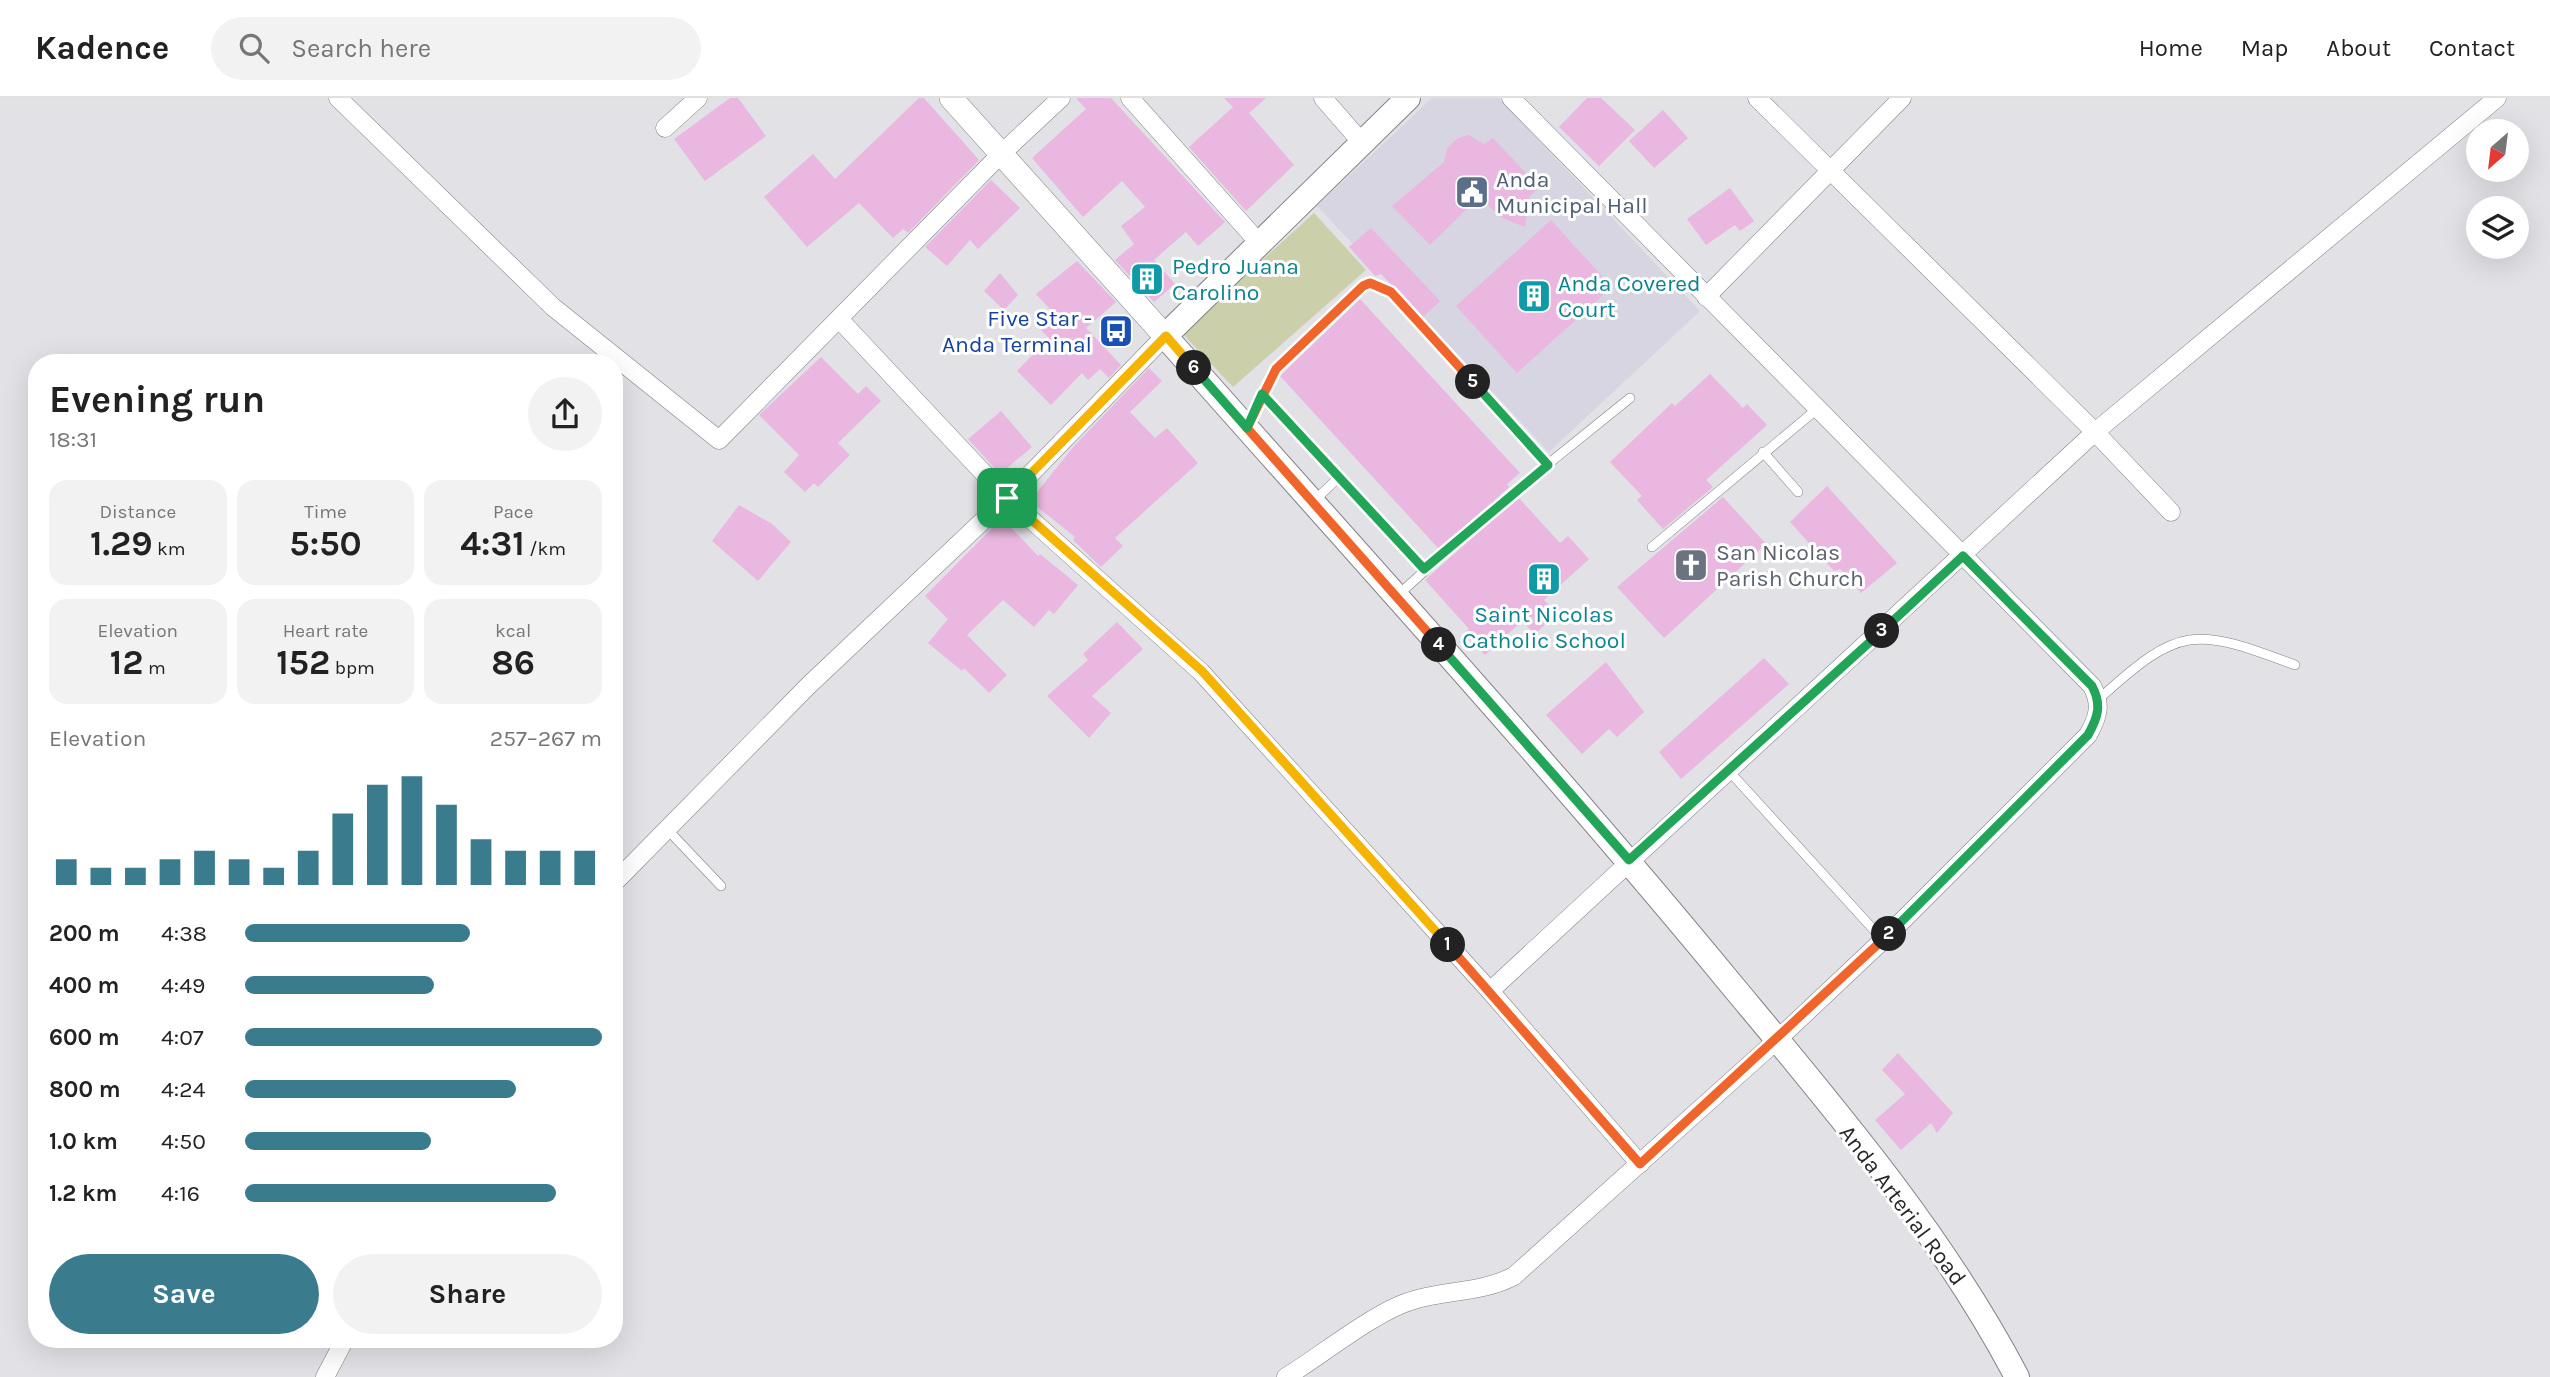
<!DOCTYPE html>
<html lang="en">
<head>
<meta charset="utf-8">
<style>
  body { margin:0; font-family:Karla,sans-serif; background:#f2f2f2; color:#222; height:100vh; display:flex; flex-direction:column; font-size:26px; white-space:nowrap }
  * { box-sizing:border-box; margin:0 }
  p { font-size:23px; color:#767676 }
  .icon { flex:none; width:38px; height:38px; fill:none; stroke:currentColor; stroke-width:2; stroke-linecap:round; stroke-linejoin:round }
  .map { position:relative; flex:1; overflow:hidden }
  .panel { position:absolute; left:28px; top:256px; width:595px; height:994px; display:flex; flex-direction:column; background:#fff; border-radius:28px; box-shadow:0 7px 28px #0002 }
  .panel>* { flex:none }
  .needle { width:46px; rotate:208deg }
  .tools { position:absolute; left:2466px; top:21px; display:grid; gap:14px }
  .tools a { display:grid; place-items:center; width:63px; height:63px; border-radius:50%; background:#fff; box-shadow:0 7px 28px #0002; font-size:35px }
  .pin { position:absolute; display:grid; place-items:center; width:60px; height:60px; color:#fff; margin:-30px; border-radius:14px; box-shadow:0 4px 10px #0006 }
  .km { position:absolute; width:35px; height:35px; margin:-18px; border-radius:50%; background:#222; color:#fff; font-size:19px; line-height:35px; text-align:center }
  .round { display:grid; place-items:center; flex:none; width:74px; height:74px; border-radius:37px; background:#f2f2f2 }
  .summary { display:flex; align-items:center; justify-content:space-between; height:119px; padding:0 21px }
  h1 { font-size:38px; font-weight:700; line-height:52px }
  .stats { display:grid; grid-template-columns:repeat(3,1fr); gap:10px; height:119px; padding:7px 21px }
  .stats div { display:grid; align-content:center; border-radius:18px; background:#f2f2f2; text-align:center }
  .stats b { font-size:35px; font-weight:700 }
  .stats small { font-size:19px; font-weight:400 }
  .stats p { font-size:19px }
  .chart { height:196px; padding:14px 21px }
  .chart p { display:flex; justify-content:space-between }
  .chart svg { width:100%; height:126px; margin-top:7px; stroke:#3a7c8e; stroke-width:6 }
  .button { display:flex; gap:14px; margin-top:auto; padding:14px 21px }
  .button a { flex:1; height:80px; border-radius:42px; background:#3a7c8e; color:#fff; font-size:28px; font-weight:700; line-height:80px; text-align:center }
  .button a+a { background:#f2f2f2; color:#222 }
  ul { padding:0 21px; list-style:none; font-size:23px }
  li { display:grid; grid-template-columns:112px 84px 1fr; align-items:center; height:52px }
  li i { height:18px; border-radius:9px; background:#3a7c8e }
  header { display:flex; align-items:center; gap:42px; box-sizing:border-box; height:98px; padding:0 35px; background:#fff; border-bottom:2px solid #e0e0e0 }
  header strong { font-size:33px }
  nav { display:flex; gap:38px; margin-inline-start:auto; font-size:24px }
  .search { width:490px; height:63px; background:#f2f2f2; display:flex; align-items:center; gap:18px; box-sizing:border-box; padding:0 24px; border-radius:38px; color:#767676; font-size:26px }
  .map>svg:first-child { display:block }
  .built { fill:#d6d5e1 }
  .green { fill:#ccd0aa }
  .building { fill:#eab7e0 }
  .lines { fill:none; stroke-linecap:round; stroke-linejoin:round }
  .service-casing { stroke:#808084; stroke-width:10 }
  .minor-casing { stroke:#808084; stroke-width:19 }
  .tertiary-casing { stroke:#808084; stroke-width:24 }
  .secondary-casing { stroke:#808084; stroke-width:26 }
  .service { stroke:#fff; stroke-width:9 }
  .minor { stroke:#fff; stroke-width:18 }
  .tertiary { stroke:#fff; stroke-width:23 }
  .secondary { stroke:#fff; stroke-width:24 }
  .split-1-casing { stroke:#fff; stroke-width:14 }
  .split-2-casing { stroke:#fff; stroke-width:14 }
  .split-3-casing { stroke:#fff; stroke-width:14 }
  .split-4-casing { stroke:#fff; stroke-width:14 }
  .split-5-casing { stroke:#fff; stroke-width:14 }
  .split-6-casing { stroke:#fff; stroke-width:14 }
  .split-7-casing { stroke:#fff; stroke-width:14 }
  .split-1 { stroke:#f5b400; stroke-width:9 }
  .split-2 { stroke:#f0652b; stroke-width:9 }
  .split-3 { stroke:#22a559; stroke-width:9 }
  .split-4 { stroke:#22a559; stroke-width:9 }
  .split-5 { stroke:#f0652b; stroke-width:9 }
  .split-6 { stroke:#22a559; stroke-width:9 }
  .split-7 { stroke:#f5b400; stroke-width:9 }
  .labels { text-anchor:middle; stroke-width:6; stroke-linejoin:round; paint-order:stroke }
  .service-label { font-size:23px; fill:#4e5e75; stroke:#fff; text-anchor:start }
  .culture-label { font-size:23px; fill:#0d838f; stroke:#fff; text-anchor:start }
  .transit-label { font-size:23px; fill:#164399; stroke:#fff; text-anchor:end }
  .worship-label { font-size:23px; fill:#5b616d; stroke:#fff; text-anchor:start }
  .street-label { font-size:23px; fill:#272628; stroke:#fff }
</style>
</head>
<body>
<header>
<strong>Kadence</strong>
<div class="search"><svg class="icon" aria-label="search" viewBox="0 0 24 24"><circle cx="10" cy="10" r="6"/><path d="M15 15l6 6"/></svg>Search here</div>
<nav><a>Home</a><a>Map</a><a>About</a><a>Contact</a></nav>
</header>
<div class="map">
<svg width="2550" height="1279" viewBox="0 0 2550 1279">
  <rect width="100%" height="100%" fill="#e1e1e6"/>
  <path class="built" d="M 1432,0 L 1499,0 L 1700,213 L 1549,354 L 1317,108 Z"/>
  <path class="green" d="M 1314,115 L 1366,172 L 1233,289 L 1182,235 Z"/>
  <g class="building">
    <path d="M 730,0 L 738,0 L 766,38 L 705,83 L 674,41 Z"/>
    <path d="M 919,0 L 924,0 L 979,62 L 908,135 L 903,131 L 893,140 L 859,105 L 807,149 L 764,99 L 813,56 L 835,81 Z"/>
    <path d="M 1076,0 L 1111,0 L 1225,124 L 1198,148 L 1186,134 L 1154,162 L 1175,186 L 1154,204 L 1115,162 L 1134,146 L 1121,128 L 1145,109 L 1122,83 L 1083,119 L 1032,60 L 1086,11 Z"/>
    <path d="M 1224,0 L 1266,0 L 1249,15 L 1294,67 L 1246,113 L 1189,49 L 1233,9 Z"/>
    <path d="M 1587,0 L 1601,0 L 1635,32 L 1599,68 L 1559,29 Z"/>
    <path d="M 1663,12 L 1688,40 L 1654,70 L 1629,43 Z"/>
    <path d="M 1469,37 L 1484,46 L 1493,40 L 1539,89 L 1529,99 L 1525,129 L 1502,120 L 1479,99 L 1430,147 L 1392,108 L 1444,64 L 1447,50 L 1458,40 Z"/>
    <path d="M 991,82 L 1020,110 L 978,151 L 970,142 L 947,168 L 925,149 Z"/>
    <path d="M 1730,90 L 1754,123 L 1740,133 L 1735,127 L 1706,147 L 1687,121 Z"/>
    <path d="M 1551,122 L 1612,189 L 1517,275 L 1456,208 Z"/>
    <path d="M 1371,130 L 1440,203 L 1423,219 L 1381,176 L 1375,178 L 1349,149 Z"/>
    <path d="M 1077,163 L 1116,204 L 1086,230 L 1121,267 L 1109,280 L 1100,271 L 1088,282 L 1082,275 L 1051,307 L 1017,273 L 1049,240 L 1041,232 L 1056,218 L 1036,196 Z"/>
    <path d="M 1000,175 L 1018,197 L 1004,212 L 984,193 Z"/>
    <path d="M 1360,201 L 1520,375 L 1507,386 L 1509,389 L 1439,451 L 1280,278 Z"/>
    <path d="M 821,259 L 858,296 L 866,288 L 881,303 L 838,345 L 850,357 L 818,389 L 814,385 L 805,394 L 784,374 L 799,357 L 759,317 Z"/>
    <path d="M 1149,270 L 1162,283 L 1130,314 L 1155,340 L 1167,330 L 1198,365 L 1115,440 L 1123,448 L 1101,469 L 1073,442 L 1075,439 L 1030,403 L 1074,348 Z"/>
    <path d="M 1710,276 L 1743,310 L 1747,306 L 1767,327 L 1706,382 L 1713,389 L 1663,431 L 1637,402 L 1642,398 L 1610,364 L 1672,305 L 1675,308 Z"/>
    <path d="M 1001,313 L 1032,349 L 1000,376 L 968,341 Z"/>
    <path d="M 1827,388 L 1897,465 L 1861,495 L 1840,471 L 1834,473 L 1790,424 Z"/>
    <path d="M 1518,399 L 1560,445 L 1568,438 L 1589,461 L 1544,502 L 1557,515 L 1535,536 L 1522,523 L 1485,557 L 1464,535 L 1469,531 L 1425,482 Z"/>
    <path d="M 1723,399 L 1766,446 L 1664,540 L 1617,489 Z"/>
    <path d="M 739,407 L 772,426 L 791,444 L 758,483 L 712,443 Z"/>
    <path d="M 1002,420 L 1038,458 L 1040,456 L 1078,487 L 1054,516 L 1049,512 L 1034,529 L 1003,502 L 967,537 L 1007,577 L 989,595 L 964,570 L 962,573 L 928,545 L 948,521 L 925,498 Z"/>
    <path d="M 1117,524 L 1143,551 L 1092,598 L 1111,615 L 1089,640 L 1047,598 L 1088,562 L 1083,556 Z"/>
    <path d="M 1764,560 L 1789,586 L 1681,681 L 1659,654 Z"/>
    <path d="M 1606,564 L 1644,614 L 1617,639 L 1609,631 L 1582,656 L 1546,617 Z"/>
    <path d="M 1898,955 L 1953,1015 L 1937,1035 L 1931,1025 L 1901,1052 L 1875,1022 L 1905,996 L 1882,972 Z"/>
  </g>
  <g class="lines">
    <g class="service-casing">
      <g id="service">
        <path d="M 1262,296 L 1339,379"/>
        <path d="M 1247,329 L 1276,271 L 1363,188 L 1374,185 L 1391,194 L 1548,367"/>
        <path d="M 1763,354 L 1798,394"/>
        <path d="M 1314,403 L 1339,379 L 1424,471"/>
        <path d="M 1652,449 L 1817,311"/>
        <path d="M 1397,498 L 1496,408 L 1630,300"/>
        <path d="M 2099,601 C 2180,527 2194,529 2295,567"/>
        <path d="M 1729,673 L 1883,842"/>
        <path d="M 666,730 L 721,788"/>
      </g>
    </g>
    <g class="minor-casing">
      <g id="minor">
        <path d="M 338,0 L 553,209 L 719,342 L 1001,56 L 1061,0"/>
        <path d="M 1130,0 L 1260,146"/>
        <path d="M 1323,0 L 1363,46"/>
        <path d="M 1757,0 L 2095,334 L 2171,414"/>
        <path d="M 665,30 L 698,0"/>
        <path d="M 1706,199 L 1902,0"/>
        <path d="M 839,221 L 1007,400 L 1201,574 L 1490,893 L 1640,1066"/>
        <path d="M 614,785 L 808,588 L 1007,400 L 1165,238"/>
        <path d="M 1490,893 L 2095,334 L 2497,0"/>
        <path d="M 325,1279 L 345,1241"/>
        <path d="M 1286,1279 C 1320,1258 1365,1222 1400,1207 C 1438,1191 1478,1197 1514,1178 L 1777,942 L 1883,842 L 2088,637 C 2098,619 2102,607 2092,588 L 1511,0"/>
      </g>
    </g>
    <g class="tertiary-casing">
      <path id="tertiary" d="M 951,0 L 1165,238"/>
    </g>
    <g class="secondary-casing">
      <path id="secondary" d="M 1408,0 L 1165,238 C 1355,453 1549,665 1731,886 C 1834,1010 1942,1136 2017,1279"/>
    </g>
    <use href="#service" class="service"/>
    <use href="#minor" class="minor"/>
    <use href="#tertiary" class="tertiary"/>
    <use href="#secondary" class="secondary"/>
  </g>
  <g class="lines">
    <g class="split-1-casing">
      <path id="split-1" d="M 1007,400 L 1202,573 L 1448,847"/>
    </g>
    <g class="split-2-casing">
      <path id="split-2" d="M 1448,847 L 1640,1066 L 1889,836"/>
    </g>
    <g class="split-3-casing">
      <path id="split-3" d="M 1882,533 L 1963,458 L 2092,588 C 2102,607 2098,619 2088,637 L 1889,836"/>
    </g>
    <g class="split-4-casing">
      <path id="split-4" d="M 1439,547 L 1629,762 L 1882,533"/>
    </g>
    <g class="split-5-casing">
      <path id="split-5" d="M 1439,547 L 1247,330 L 1276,271 L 1363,188 L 1370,185 L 1391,194 L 1473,284"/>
    </g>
    <g class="split-6-casing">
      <path id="split-6" d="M 1194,270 L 1247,330 L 1262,296 L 1424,471 L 1548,367 L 1473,284"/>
    </g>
    <g class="split-7-casing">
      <path id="split-7" d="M 1007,400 L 1166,238 L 1194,270"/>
    </g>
    <use href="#split-1" class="split-1"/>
    <use href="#split-2" class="split-2"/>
    <use href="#split-3" class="split-3"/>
    <use href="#split-4" class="split-4"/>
    <use href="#split-5" class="split-5"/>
    <use href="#split-6" class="split-6"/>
    <use href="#split-7" class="split-7"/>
  </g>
  <defs>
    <g id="civic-square" transform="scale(1.75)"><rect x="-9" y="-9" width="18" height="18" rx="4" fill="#5c6f8a" stroke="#fff"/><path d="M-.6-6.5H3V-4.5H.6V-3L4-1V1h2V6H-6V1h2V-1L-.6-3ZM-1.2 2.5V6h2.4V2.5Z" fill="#fff"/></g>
    <g id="building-square" transform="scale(1.75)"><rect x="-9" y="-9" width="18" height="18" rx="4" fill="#0f9aa8" stroke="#fff"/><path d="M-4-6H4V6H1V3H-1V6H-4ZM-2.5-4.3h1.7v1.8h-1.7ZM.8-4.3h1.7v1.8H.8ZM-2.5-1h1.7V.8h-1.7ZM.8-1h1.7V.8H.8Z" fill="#fff"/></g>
    <g id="bus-square" transform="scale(1.75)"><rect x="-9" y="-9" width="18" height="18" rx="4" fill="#1a4fb4" stroke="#fff"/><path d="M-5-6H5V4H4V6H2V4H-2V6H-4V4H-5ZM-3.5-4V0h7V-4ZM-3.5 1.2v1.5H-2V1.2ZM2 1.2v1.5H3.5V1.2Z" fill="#fff"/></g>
    <g id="church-square" transform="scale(1.75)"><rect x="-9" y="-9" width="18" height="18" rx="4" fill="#6b7280" stroke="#fff"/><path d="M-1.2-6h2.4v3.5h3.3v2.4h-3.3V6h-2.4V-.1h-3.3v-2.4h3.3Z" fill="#fff"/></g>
  </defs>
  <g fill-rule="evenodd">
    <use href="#civic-square" x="1472" y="94"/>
    <use href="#building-square" x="1147" y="181"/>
    <use href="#building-square" x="1534" y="198"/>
    <use href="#bus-square" x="1116" y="233"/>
    <use href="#church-square" x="1691" y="467"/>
    <use href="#building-square" x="1544" y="481"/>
  </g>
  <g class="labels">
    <g class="service-label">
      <text x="1496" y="89">Anda<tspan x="1496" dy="26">Municipal Hall</tspan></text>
    </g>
    <g class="culture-label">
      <text x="1172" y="176">Pedro Juana<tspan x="1172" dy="26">Carolino</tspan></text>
      <text x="1558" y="193">Anda Covered<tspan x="1558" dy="26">Court</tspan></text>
      <text x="1544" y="524" text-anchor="middle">Saint Nicolas<tspan x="1544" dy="26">Catholic School</tspan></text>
    </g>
    <g class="transit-label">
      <text x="1092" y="228">Five Star -<tspan x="1092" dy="26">Anda Terminal</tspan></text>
    </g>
    <g class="worship-label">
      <text x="1716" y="462">San Nicolas<tspan x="1716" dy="26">Parish Church</tspan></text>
    </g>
    <g class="street-label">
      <text transform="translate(1903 1107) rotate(53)" y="8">Anda Arterial Road</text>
    </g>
  </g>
</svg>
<div class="tools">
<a><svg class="needle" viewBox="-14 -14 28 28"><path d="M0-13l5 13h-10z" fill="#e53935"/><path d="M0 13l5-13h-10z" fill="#767676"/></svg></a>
<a><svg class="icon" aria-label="layers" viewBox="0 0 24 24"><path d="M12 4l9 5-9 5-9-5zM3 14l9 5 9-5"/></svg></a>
</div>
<div class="pin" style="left:1007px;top:400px;background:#1e9e55"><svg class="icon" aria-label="arrive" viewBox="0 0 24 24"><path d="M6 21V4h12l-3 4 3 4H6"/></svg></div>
<b class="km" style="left:1448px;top:847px">1</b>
<b class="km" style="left:1889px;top:836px">2</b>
<b class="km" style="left:1882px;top:533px">3</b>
<b class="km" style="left:1439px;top:547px">4</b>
<b class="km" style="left:1473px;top:284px">5</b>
<b class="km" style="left:1194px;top:270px">6</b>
<section class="panel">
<div class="summary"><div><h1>Evening run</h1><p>18:31</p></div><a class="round"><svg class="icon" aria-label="share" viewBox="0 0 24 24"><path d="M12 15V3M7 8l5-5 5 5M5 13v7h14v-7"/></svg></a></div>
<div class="stats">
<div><p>Distance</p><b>1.29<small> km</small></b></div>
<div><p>Time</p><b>5:50</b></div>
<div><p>Pace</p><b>4:31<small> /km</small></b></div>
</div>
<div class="stats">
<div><p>Elevation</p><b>12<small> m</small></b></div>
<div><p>Heart rate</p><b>152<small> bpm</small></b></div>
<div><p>kcal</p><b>86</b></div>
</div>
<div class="chart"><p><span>Elevation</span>257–267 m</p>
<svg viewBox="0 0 160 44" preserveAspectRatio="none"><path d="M5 44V35M15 44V38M25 44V38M35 44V35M45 44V32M55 44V35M65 44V38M75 44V32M85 44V19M95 44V9M105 44V6M115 44V16M125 44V28M135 44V32M145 44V32M155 44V32"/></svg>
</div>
<ul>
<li><b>200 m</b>4:38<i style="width:63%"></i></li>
<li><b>400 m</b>4:49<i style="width:53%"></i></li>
<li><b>600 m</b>4:07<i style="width:100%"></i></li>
<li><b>800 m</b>4:24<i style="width:76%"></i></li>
<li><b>1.0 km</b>4:50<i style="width:52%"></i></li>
<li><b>1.2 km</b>4:16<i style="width:87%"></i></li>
</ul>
<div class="button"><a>Save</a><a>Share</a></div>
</section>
</div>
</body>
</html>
